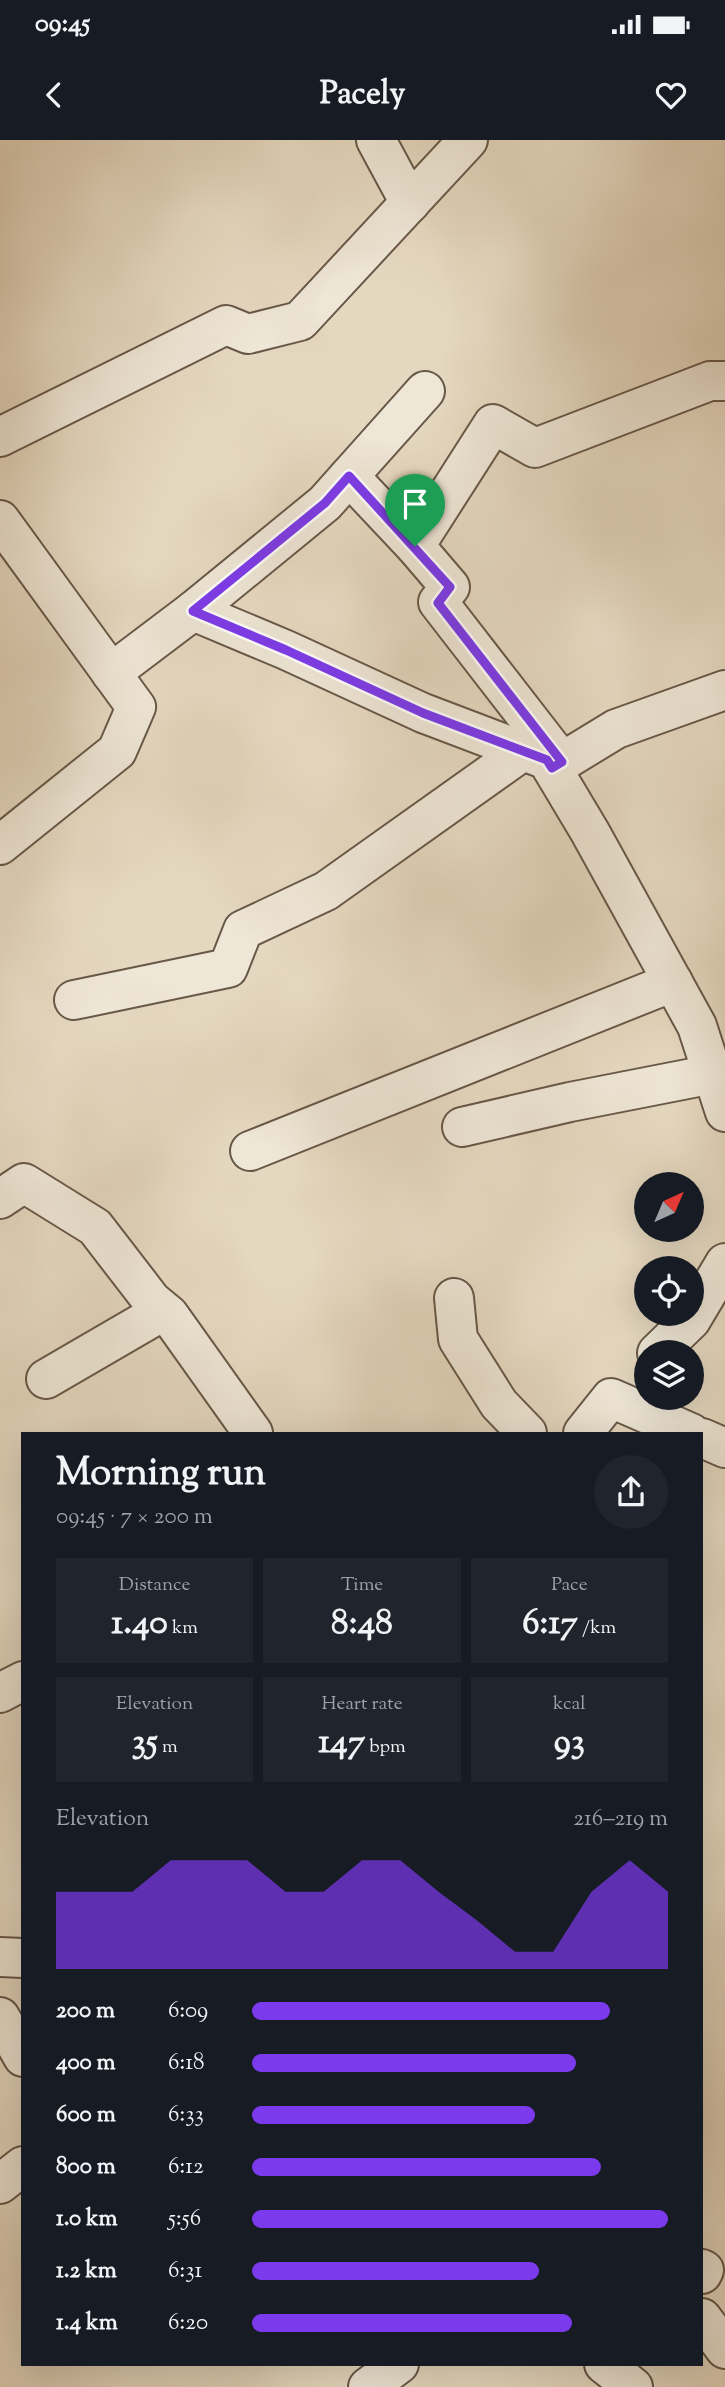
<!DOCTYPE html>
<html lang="en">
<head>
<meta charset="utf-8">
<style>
  body { margin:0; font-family:"Sorts Mill Goudy",serif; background:#20242c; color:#f1f3f6; height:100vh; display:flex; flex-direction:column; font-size:26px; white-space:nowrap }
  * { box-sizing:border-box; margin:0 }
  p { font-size:23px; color:#9ea1a6 }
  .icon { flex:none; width:38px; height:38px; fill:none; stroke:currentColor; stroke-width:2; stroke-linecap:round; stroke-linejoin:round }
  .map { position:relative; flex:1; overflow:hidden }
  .details { position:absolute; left:21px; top:1292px; width:682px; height:934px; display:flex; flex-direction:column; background:#171b24; border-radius:0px; box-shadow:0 7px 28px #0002 }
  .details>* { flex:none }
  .needle { width:46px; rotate:44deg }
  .tools { position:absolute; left:634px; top:1032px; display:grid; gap:14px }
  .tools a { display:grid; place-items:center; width:70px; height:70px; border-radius:50%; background:#171b24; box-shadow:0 7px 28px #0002; font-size:35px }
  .pin { position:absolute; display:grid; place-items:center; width:60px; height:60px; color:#fff; margin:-72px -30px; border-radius:50% 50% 50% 0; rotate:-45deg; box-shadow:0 0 7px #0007 }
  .pin .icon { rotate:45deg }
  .round { display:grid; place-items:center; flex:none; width:74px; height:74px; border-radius:37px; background:#20242c }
  .summary { display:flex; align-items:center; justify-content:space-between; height:119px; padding:0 35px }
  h1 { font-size:38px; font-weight:700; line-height:52px }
  .figures { display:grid; grid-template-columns:repeat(3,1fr); gap:10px; height:119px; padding:7px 35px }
  .figures div { display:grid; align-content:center; border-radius:0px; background:#20242c; text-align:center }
  .figures b { font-size:35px; font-weight:700 }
  .figures small { font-size:19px; font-weight:400 }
  .figures p { font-size:19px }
  .chart { height:196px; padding:14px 35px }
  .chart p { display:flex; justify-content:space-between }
  .chart svg { width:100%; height:126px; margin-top:7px; fill:#7c3aed; opacity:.7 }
  ul { padding:0 35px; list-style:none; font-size:23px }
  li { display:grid; grid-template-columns:112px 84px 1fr; align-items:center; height:52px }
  li i { height:18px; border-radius:9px; background:#7c3aed }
  .status { display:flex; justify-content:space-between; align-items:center; height:49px; padding:0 35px; background:#171b24; direction:ltr }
  .status svg { height:19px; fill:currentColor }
  header { display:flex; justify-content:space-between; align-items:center; height:91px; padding:0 35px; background:#171b24; font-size:32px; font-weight:700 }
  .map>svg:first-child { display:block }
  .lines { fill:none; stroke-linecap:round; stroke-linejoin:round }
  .minor-casing { stroke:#685848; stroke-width:42 }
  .minor { stroke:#eee6d6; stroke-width:38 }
  .route-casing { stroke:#fff; stroke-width:14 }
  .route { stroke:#7c3aed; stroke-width:9 }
</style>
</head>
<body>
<div class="status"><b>09:45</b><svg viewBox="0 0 49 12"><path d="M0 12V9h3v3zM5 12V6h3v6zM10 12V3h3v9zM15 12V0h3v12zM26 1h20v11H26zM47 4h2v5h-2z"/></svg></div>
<header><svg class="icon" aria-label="back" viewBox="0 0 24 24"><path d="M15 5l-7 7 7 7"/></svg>Pacely<svg class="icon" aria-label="heart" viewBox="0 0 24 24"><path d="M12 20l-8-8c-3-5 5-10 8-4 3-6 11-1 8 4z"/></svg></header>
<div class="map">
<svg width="725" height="2247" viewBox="0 0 725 2247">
  <rect width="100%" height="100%" fill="#e5d8c0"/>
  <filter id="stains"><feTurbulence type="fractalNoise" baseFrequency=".00286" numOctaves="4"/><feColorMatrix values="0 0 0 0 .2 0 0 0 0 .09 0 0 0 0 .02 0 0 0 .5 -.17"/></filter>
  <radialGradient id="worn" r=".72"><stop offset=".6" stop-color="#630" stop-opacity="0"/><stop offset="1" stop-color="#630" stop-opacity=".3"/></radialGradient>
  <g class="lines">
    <g class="minor-casing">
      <g id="minor">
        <path d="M 376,0 L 410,63"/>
        <path d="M 0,297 L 226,185 L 248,194 L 300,181 L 468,0"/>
        <path d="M 349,336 L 415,406"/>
        <path d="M 0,380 L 136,567 L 117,611 L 0,705"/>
        <path d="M 193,471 L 325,363 L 425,251"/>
        <path d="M 111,533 L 193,471 L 286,510 L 423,573 L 547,620 L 590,692 L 697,886 L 725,972"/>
        <path d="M 562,622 L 438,462 L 450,447 L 415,406 L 493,284 L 535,308 L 710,241 L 725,241"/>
        <path d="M 552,628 L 616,589 L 725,550"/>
        <path d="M 74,860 L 228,828 L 243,790 L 326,751 L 523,611"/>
        <path d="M 462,987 L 570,962 L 713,934"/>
        <path d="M 250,1011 L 673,842"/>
        <path d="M 0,1059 L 24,1043 L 95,1087 L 152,1161 L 169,1175 L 253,1293"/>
        <path d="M 454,1158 L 458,1199 L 499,1264 L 527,1293"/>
        <path d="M 657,1213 L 691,1180 L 725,1123"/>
        <path d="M 46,1239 L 163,1171"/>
        <path d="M 583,1293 L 611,1258 L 691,1293"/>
        <path d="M 702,1298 L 725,1308"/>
        <path d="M 0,1553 L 23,1541"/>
        <path d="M 0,1817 L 23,1818"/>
        <path d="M 0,1877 L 23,1917"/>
        <path d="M 0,2044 L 23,2026"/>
        <path d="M 702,2129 L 704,2130 L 702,2134"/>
        <path d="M 702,2178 L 725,2209"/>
        <path d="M 604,2224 L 633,2247"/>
        <path d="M 368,2247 L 399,2224"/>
      </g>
    </g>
    <use href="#minor" class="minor"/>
  </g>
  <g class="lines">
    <g class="route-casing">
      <path id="route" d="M 349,336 L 450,447 L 438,463 L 562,622 L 552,628 L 547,620 L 423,573 L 286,510 L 193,471 L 325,363 Z"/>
    </g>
    <use href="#route" class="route"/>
  </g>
  <rect width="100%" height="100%" filter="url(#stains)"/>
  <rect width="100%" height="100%" fill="url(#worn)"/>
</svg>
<div class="tools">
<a><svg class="needle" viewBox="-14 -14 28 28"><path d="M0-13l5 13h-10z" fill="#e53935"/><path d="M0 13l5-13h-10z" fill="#9ea1a6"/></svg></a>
<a><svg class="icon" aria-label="locate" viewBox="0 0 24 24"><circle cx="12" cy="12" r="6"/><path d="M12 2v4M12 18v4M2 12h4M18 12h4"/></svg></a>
<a><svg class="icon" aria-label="layers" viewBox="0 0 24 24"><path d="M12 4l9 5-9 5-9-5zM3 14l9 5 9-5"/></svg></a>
</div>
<div class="pin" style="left:415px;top:406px;background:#1e9e55"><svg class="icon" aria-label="arrive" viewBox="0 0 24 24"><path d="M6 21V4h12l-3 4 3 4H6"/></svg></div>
<section class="details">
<div class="summary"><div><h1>Morning run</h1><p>09:45 · 7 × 200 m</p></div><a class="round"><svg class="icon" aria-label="share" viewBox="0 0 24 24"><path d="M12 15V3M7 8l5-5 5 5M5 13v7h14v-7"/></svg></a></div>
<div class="figures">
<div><p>Distance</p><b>1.40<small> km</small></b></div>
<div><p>Time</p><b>8:48</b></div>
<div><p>Pace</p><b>6:17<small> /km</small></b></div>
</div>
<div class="figures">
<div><p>Elevation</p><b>35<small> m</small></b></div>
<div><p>Heart rate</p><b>147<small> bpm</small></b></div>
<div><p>kcal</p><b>93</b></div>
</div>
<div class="chart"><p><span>Elevation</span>216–219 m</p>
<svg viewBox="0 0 160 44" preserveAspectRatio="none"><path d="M0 44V17L10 17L20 17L30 6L40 6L50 6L60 17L70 17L80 6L90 6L100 17L110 27L120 38L130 38L140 17L150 6L160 17V44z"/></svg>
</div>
<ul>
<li><b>200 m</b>6:09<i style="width:86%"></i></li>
<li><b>400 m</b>6:18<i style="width:78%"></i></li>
<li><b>600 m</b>6:33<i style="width:68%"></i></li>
<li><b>800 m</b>6:12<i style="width:84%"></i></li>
<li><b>1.0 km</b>5:56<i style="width:100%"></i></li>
<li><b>1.2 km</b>6:31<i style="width:69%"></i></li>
<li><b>1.4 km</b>6:20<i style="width:77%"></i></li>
</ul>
</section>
</div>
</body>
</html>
